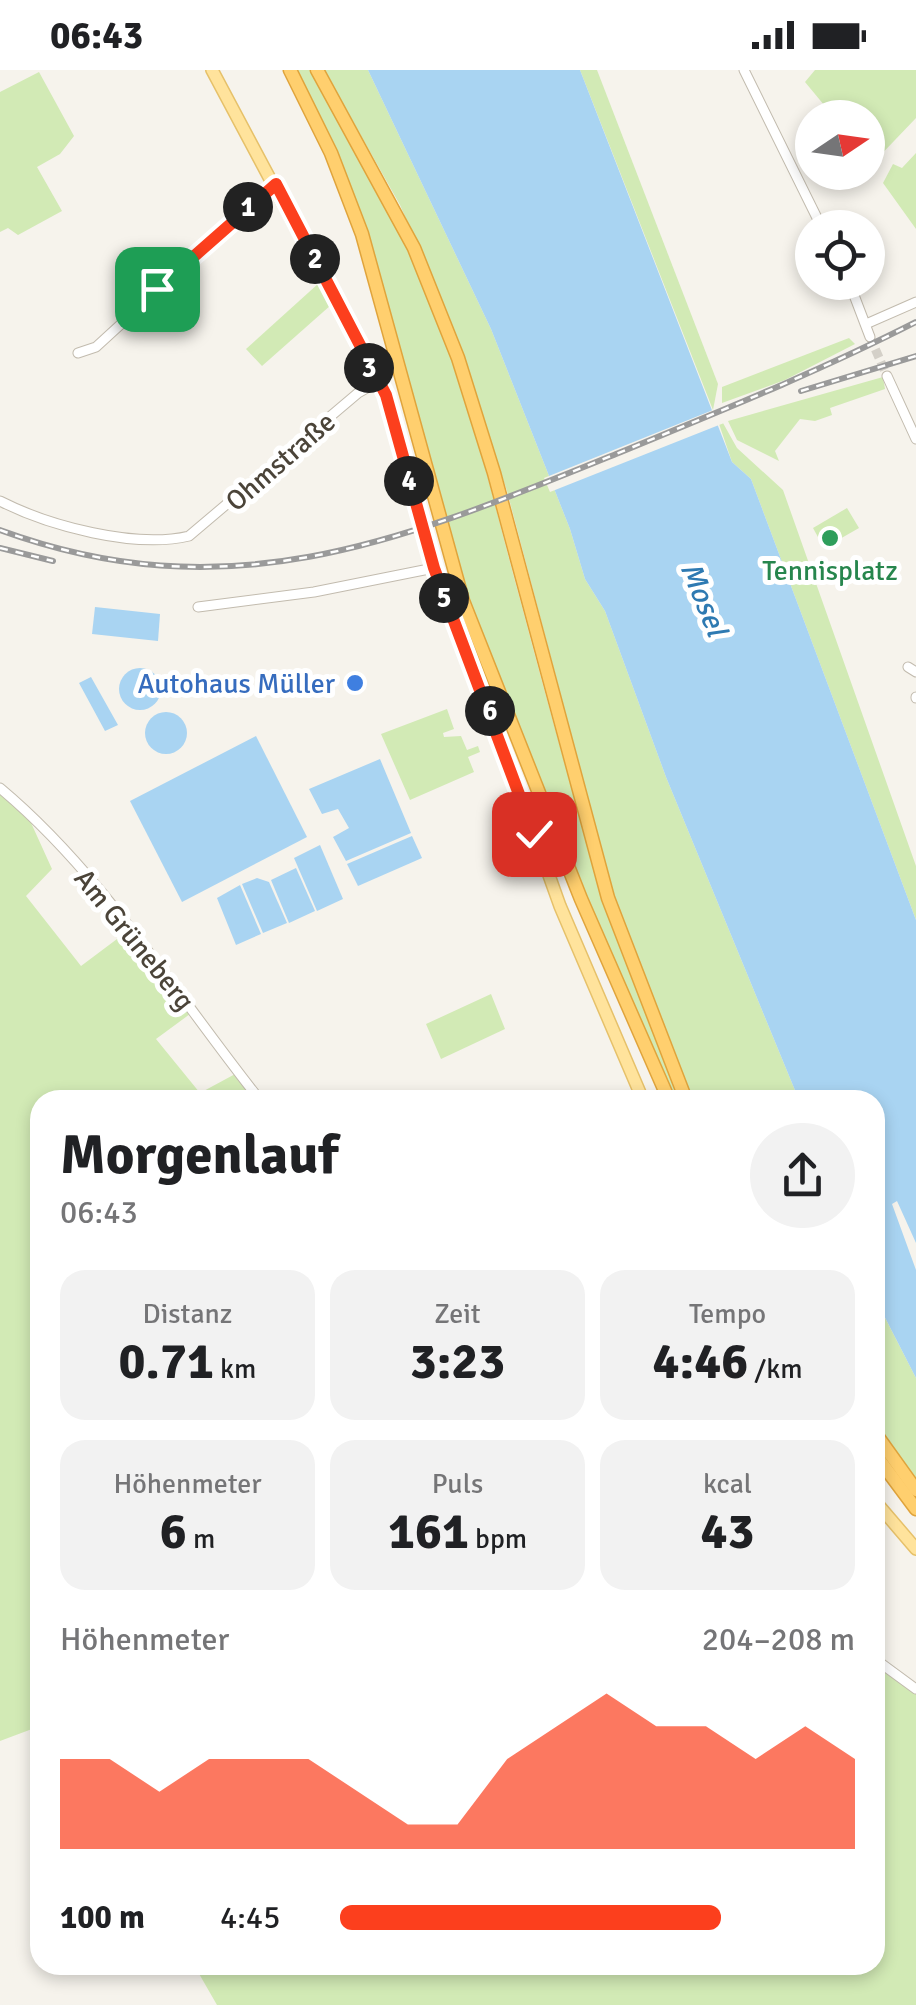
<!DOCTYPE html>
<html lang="de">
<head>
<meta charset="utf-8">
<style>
  body { margin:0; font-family:Signika,sans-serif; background:#f2f2f2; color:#202124; height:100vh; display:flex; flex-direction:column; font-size:38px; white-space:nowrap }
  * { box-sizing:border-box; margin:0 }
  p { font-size:32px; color:#757577 }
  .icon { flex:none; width:55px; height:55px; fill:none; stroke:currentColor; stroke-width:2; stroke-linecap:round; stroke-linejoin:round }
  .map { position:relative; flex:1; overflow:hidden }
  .panel { position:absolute; left:30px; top:1020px; width:855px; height:885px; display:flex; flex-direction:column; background:#fff; border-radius:30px; box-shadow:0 5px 15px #0003 }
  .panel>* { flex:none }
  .needle { width:65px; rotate:77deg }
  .buttons { position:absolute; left:795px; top:30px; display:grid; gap:20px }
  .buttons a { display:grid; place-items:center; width:90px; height:90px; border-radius:50%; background:#fff; box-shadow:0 5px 15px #0003; font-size:50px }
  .pin { position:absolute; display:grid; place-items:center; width:85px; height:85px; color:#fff; margin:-42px; border-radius:20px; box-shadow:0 5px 15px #0006 }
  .km { position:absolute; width:50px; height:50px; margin:-25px; border-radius:50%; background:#222; color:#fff; font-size:28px; line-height:50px; text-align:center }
  .round { display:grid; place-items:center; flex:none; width:105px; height:105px; border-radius:52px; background:#f2f2f2 }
  .head { display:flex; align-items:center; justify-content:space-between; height:170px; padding:0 30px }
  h1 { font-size:55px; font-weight:700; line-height:75px }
  .figures { display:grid; grid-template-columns:repeat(3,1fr); gap:15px; height:170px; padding:10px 30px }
  .figures div { display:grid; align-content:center; border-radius:25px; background:#f2f2f2; text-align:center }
  .figures b { font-size:50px; font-weight:700 }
  .figures small { font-size:28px; font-weight:400 }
  .figures p { font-size:28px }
  .chart { height:280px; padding:20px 30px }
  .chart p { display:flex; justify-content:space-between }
  .chart svg { width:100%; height:180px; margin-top:10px; fill:#fc3f1d; opacity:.7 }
  ul { padding:0 30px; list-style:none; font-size:32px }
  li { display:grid; grid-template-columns:160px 120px 1fr; align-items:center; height:75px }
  li i { height:25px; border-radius:12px; background:#fc3f1d }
  .status { display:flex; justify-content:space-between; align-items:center; height:70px; padding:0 50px; background:#fff; direction:ltr }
  .status svg { height:28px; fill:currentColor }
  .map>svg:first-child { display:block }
  .green { fill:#d2eab5 }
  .water { fill:#a9d4f2 }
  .pier { fill:#f6f3ec }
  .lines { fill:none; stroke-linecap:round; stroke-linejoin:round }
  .minor-tunnel { stroke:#d4d0c8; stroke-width:9; stroke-dasharray:9 4.5; stroke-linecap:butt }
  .minor-casing { stroke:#c2bbae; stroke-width:11 }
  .major-casing { stroke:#e6c16a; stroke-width:14 }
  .highway-casing { stroke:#e0a43c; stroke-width:15 }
  .minor { stroke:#fff; stroke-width:9 }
  .major { stroke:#ffe39c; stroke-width:11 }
  .highway { stroke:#ffcf6e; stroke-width:12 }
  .rail-casing { stroke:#9a9a9a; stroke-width:6 }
  .rail { stroke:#fff; stroke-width:2.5; stroke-dasharray:8; stroke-linecap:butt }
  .route-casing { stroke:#fff; stroke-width:20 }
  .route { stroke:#fc3f1d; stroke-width:12 }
  .leisure-dot { fill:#2e9e5b; stroke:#fff; stroke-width:4 }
  .shop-dot { fill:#3f7fe0; stroke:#fff; stroke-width:4 }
  .labels { text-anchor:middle; stroke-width:10; stroke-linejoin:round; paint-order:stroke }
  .street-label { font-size:28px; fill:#4b4439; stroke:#fff }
  .leisure-label { font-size:28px; fill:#27864d; stroke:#fff }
  .shop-label { font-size:28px; fill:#366cbe; stroke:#fff; text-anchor:end }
  .water-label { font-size:30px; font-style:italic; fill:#2e7ab2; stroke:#fff }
</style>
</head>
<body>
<div class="status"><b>06:43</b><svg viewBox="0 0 49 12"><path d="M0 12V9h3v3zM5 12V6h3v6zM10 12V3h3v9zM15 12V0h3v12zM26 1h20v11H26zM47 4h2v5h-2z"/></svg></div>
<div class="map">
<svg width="916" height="1935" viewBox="0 0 916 1935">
  <rect width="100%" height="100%" fill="#f6f3ec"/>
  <g class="green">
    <path d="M 297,0 L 311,0 C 357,78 401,158 435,242 C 473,336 494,436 521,533 C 566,702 611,868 680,1030 L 675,1030 C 627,927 584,822 541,716 C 512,643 482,571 459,496 C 407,324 380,162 297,0 Z"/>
    <path d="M 324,0 L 368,0 L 491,259 L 570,459 L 585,509 L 605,541 L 666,707 L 799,1030 L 692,1030 L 681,1006 L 615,831 L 507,421 L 450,249 L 400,135 Z"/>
    <path d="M 580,0 L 597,0 L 718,314 L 713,340 Z"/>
    <path d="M 815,0 L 916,0 L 916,48 L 872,94 L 868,88 L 868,48 L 834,47 L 805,12 Z"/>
    <path d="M 39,2 L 74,66 L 60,84 L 37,97 L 62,141 L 18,165 L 8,158 L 0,162 L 0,22 Z"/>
    <path d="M 916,83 L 916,159 L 883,113 L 893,94 L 902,98 Z"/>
    <path d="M 319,213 L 331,235 L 262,296 L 246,279 Z"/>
    <path d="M 849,268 L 855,274 L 785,310 L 722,333 L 722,317 Z"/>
    <path d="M 883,307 L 885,319 L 830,338 L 832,345 L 815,351 L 800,349 L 775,381 L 779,391 L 737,370 L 728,351 Z"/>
    <path d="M 723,353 L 737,378 L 783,420 L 916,796 L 916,850 L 751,409 L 732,392 L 719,354 Z"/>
    <path d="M 847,438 L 859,458 L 824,478 L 813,458 Z"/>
    <path d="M 447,639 L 454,659 L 443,663 L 444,667 L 461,666 L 467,680 L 478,676 L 480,682 L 468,687 L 474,702 L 410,730 L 381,664 Z"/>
    <path d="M 0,722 L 27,744 L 52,799 L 26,826 L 81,896 L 125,863 L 190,944 L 156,969 L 200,1023 L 237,1003 L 258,1030 L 40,1030 L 40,1656 L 0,1671 Z"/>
    <path d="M 491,924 L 505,959 L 441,989 L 426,954 Z"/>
    <path d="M 875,1228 L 916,1308 L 916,1408 L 875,1353 Z"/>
    <path d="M 875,1589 L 916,1616 L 916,1935 L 217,1935 L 194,1895 L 875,1895 Z"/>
  </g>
  <g class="water">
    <path d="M 368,0 L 580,0 L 732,392 L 751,409 L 916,850 L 916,1173 L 897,1131 L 892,1134 L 916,1200 L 916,1308 L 875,1228 L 875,1030 L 799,1030 L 666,707 L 605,541 L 585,509 L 570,459 L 491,259 Z"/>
    <path d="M 95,537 L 160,544 L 158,571 L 92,564 Z"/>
    <circle cx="140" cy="619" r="21"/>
    <path d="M 91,607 L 118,655 L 105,661 L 79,613 Z"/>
    <circle cx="166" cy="663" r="21"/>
    <path d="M 256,666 L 307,767 L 182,832 L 130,731 Z"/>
    <path d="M 380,689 L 411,763 L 346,791 L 333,767 L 349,758 L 338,739 L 322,744 L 309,719 Z"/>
    <path d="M 412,766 L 422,788 L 358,816 L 347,794 Z"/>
    <path d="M 320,775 L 343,829 L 317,841 L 294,788 Z"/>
    <path d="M 296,798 L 315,841 L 289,853 L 271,810 Z"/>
    <path d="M 257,808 L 269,812 L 287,853 L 263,863 L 242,814 Z"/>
    <path d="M 240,815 L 261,864 L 236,875 L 217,828 Z"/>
  </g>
  <path class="pier" d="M 718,338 L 724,353 L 550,422 L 544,408 Z"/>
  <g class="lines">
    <path class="minor-tunnel" d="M 870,267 L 887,306"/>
    <g class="minor-casing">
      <g id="minor">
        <path d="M 744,0 L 822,158"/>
        <path d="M 849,212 L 870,267"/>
        <path d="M 866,254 L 916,232"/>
        <path d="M 78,283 L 96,277 L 275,113"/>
        <path d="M 887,306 L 916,369"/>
        <path d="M 0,431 C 49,456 135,479 189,466 L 358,323 L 379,311"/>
        <path d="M 198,537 L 314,522 L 434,498"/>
        <path d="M 908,597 L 916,602"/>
        <path d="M 916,627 L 916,628"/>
        <path d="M 0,718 C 103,804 177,926 260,1030"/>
        <path d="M 875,1589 L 916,1619"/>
      </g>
    </g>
    <g class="major-casing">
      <g id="major">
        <path d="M 212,0 L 351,261"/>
        <path d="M 350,256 L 374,292 L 445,531 L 478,607 L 560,836 L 643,1030"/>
        <path d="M 875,1431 L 916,1479"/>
      </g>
    </g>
    <g class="highway-casing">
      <g id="highway">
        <path d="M 290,0 L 331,83 L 362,164 L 463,531 L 581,829 L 669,1030"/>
        <path d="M 317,0 L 414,178 L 458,288 L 494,403 L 608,828 L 686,1030"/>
        <path d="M 875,1363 L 916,1420"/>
        <path d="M 875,1384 L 916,1439"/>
      </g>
    </g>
    <use href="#minor" class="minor"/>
    <use href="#major" class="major"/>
    <use href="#highway" class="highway"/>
    <g class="rail-casing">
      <g id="rail">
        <path d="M 801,321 L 916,286"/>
        <path d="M 0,460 C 230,544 404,470 616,384 C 718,342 818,302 916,252"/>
        <path d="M 0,478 L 53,491"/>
      </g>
    </g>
    <use href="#rail" class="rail"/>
  </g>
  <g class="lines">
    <g class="route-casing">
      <path id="route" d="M 157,219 L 276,114 L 386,325 L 434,498 L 534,764"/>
    </g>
    <use href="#route" class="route"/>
  </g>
  <circle class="leisure-dot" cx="830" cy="468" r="10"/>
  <circle class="shop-dot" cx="355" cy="613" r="10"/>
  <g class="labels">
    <g class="street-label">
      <text transform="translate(280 391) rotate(-41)" y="10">Ohmstraße</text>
      <text transform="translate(135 869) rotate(51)" y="10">Am Grüneberg</text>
    </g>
    <g class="leisure-label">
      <text x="830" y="510">Tennisplatz</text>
    </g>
    <g class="shop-label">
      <text x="335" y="623">Autohaus Müller</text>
    </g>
    <g class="water-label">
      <text transform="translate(704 529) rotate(68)" y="10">Mosel</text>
    </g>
  </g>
</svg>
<div class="buttons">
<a><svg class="needle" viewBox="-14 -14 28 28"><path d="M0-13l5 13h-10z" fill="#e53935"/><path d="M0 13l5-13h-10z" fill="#757577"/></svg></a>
<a><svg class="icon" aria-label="locate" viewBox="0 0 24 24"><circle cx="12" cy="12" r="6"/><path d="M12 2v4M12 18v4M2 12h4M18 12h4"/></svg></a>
</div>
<div class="pin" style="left:157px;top:219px;background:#1e9e55"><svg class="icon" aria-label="arrive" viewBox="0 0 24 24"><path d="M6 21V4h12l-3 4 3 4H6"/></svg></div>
<div class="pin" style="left:534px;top:764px;background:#d93025"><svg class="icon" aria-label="check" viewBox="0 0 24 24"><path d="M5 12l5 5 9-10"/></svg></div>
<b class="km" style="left:248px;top:137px">1</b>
<b class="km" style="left:315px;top:189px">2</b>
<b class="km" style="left:369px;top:298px">3</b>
<b class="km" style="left:409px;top:411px">4</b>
<b class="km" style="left:444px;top:528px">5</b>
<b class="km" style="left:490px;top:641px">6</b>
<section class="panel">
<div class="head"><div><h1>Morgenlauf</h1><p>06:43</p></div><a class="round"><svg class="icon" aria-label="share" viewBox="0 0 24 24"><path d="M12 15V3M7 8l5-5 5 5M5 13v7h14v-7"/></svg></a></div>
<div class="figures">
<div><p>Distanz</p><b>0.71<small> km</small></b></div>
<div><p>Zeit</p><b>3:23</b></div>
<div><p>Tempo</p><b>4:46<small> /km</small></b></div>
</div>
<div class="figures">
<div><p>Höhenmeter</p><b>6<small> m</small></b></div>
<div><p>Puls</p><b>161<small> bpm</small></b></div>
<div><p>kcal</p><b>43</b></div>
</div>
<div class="chart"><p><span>Höhenmeter</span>204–208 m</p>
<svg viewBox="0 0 160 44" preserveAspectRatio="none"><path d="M0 44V22L10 22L20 30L30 22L40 22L50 22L60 30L70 38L80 38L90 22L100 14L110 6L120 14L130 14L140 22L150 14L160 22V44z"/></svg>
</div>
<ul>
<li><b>100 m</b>4:45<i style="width:74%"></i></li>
</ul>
</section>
</div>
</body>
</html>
